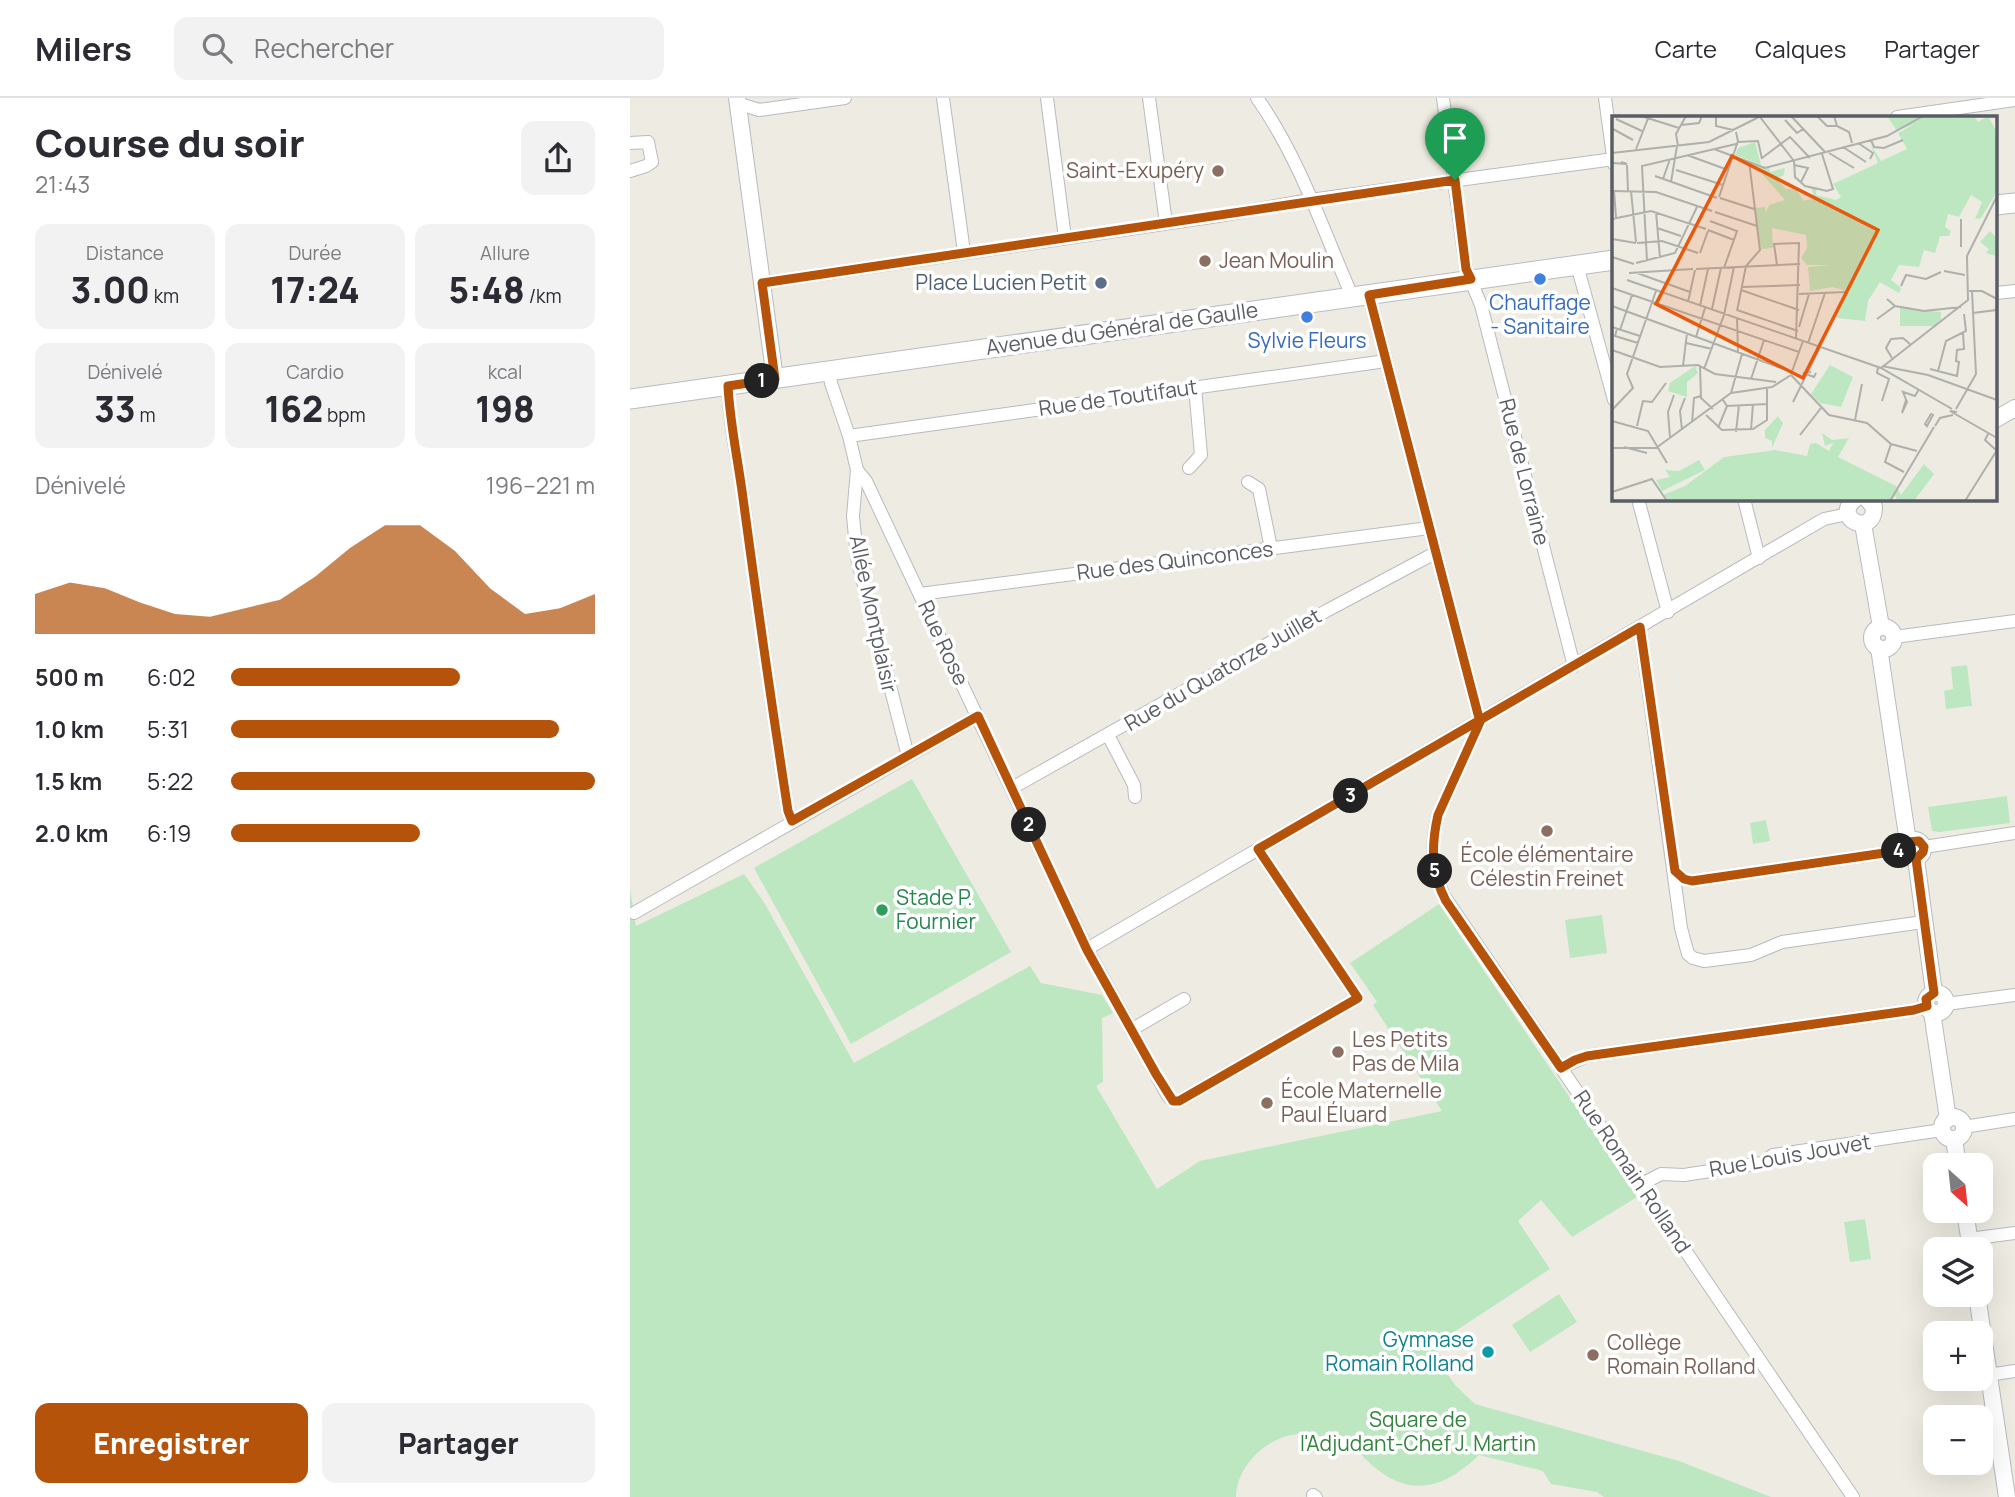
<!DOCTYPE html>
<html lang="fr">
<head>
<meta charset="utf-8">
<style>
  body { margin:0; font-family:Manrope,sans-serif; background:#f2f2f3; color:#2b2b33; height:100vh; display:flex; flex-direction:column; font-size:26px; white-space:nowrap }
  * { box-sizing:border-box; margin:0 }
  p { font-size:23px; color:#7c7c81 }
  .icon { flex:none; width:38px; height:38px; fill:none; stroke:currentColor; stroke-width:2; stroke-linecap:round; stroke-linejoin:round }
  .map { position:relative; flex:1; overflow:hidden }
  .sheet { display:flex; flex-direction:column; background:#fff; width:630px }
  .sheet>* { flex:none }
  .needle { width:46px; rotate:153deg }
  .buttons { position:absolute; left:1293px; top:1055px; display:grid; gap:14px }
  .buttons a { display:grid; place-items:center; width:70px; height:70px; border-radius:14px; background:#fff; box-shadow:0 7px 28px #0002; font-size:35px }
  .pin { position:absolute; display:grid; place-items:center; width:60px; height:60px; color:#fff; margin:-72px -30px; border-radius:50% 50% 50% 0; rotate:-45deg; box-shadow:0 0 7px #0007 }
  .pin .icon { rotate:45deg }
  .km { position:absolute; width:35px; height:35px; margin:-18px; border-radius:50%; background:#222; color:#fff; font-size:19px; line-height:35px; text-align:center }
  .round { display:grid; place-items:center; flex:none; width:74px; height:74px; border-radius:14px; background:#f2f2f3 }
  .headline { display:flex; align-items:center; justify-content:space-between; height:119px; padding:0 35px }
  h1 { font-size:38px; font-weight:800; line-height:52px }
  .stats { display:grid; grid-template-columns:repeat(3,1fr); gap:10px; height:119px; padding:7px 35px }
  .stats div { display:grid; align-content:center; border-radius:14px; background:#f2f2f3; text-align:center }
  .stats b { font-size:35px; font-weight:800 }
  .stats small { font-size:19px; font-weight:400 }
  .stats p { font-size:19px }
  .chart { height:196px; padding:14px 35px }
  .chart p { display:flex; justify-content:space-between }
  .chart svg { width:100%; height:126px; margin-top:7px; fill:#b45309; opacity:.7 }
  .primary-button { display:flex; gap:14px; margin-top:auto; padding:14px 35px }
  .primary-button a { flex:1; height:80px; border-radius:14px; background:#b45309; color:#fff; font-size:28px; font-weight:800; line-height:80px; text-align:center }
  .primary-button a+a { background:#f2f2f3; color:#2b2b33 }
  ul { padding:0 35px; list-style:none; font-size:23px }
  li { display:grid; grid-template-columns:112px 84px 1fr; align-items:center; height:52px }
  li i { height:18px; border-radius:9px; background:#b45309 }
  header { display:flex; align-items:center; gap:42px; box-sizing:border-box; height:98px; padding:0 35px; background:#fff; border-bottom:2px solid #e1e1e2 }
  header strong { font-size:33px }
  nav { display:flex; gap:38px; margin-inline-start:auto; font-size:24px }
  .search { width:490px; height:63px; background:#f2f2f3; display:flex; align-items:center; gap:18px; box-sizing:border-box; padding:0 24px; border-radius:14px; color:#7c7c81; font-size:26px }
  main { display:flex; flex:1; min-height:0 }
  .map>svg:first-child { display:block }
  .green { fill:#bde7c1 }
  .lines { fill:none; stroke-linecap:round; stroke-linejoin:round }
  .minor-casing { stroke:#b7babf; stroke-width:14 }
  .tertiary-casing { stroke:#b7babf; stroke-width:18 }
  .secondary-casing { stroke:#b8bbc1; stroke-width:21 }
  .minor { stroke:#fff; stroke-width:12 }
  .tertiary { stroke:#fff; stroke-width:16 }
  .secondary { stroke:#fff; stroke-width:19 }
  .route-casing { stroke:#fff; stroke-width:14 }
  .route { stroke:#b45309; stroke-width:9 }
  .education-dot { fill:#8d6e63; stroke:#fff; stroke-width:2.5 }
  .shop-dot { fill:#3f7fe0; stroke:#fff; stroke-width:2.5 }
  .service-dot { fill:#5c6f8a; stroke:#fff; stroke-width:2.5 }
  .leisure-dot { fill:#2e9e5b; stroke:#fff; stroke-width:2.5 }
  .culture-dot { fill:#0f9aa8; stroke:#fff; stroke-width:2.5 }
  .labels { text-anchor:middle; stroke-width:7; stroke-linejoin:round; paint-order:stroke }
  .education-label { font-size:21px; fill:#785e54; stroke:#fff; text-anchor:start }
  .service-label { font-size:21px; fill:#4e5e75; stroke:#fff; text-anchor:end }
  .shop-label { font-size:21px; fill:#366cbe; stroke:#fff }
  .street-label { font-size:21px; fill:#5a5e64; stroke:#fff }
  .leisure-label { font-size:21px; fill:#27864d; stroke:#fff; text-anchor:start }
  .culture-label { font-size:21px; fill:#0d838f; stroke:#fff; text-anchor:end }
  .park-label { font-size:21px; fill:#31843d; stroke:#fff }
  .inset-road { fill:none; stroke:#afafac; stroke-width:2 }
  .view { fill:#e8590c; fill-opacity:0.15; stroke:#e8590c; stroke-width:3.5 }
  .inset-edge { fill:none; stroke:#5a5e64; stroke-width:3.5 }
</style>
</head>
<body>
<header>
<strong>Milers</strong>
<div class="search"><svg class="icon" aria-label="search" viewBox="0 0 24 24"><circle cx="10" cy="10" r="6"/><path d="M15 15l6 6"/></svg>Rechercher</div>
<nav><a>Carte</a><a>Calques</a><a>Partager</a></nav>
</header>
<main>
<section class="sheet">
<div class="headline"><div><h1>Course du soir</h1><p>21:43</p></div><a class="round"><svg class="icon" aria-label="share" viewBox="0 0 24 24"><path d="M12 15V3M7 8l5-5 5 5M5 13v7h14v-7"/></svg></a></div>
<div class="stats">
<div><p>Distance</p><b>3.00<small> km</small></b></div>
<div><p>Durée</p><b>17:24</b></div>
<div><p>Allure</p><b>5:48<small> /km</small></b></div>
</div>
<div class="stats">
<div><p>Dénivelé</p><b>33<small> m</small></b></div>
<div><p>Cardio</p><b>162<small> bpm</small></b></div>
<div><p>kcal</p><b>198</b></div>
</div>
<div class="chart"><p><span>Dénivelé</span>196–221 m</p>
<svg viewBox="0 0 160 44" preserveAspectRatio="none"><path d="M0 44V30L10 26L20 28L30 33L40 37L50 38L60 35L70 32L80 24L90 14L100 6L110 6L120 15L130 28L140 37L150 35L160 30V44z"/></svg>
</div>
<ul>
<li><b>500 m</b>6:02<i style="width:63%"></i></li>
<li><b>1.0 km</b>5:31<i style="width:90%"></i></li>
<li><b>1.5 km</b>5:22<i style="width:100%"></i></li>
<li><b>2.0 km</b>6:19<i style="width:52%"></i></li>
</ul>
<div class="primary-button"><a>Enregistrer</a><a>Partager</a></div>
</section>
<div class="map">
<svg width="1385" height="1399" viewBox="0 0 1385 1399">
  <rect width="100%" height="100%" fill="#eeece2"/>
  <g class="green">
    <path d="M 1337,567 L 1342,608 L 1316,611 L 1314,593 L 1323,591 L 1321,569 Z"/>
    <path d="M 282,681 L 381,854 L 221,946 L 124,770 Z"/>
    <path d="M 1377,698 L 1380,725 L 1309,734 L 1302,733 L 1298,709 Z"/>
    <path d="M 1136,722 L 1140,743 L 1123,746 L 1120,725 Z"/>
    <path d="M 114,776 L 135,806 L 224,965 L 400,868 L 411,885 L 472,897 L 483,915 L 472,920 L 473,984 L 466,988 L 527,1091 L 570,1063 L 812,1013 L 743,907 L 747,904 L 720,865 L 809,806 L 1007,1099 L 942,1139 L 911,1102 L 888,1123 L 920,1171 L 804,1247 L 816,1266 L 813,1270 L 826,1288 L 845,1306 L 1049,1363 L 1141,1399 L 974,1399 L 967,1394 L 921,1386 L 913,1373 L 849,1357 C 806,1399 768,1399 726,1351 L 721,1349 L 702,1361 L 704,1353 C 700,1339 693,1338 679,1336 C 644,1332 607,1364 606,1399 L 0,1399 L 0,791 L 6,828 Z"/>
    <path d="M 972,817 L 977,855 L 940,860 L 935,822 Z"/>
    <path d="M 1235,1121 L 1241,1161 L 1220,1164 L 1214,1124 Z"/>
    <path d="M 929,1196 L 947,1224 L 900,1254 L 882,1227 Z"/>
  </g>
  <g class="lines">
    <g class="minor-casing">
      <g id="minor">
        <path d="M 313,0 L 334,154"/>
        <path d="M 417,0 L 435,140"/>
        <path d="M 519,0 L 536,125"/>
        <path d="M 627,0 C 669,59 693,132 722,198"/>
        <path d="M 813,0 L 836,171 L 851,207 L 944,568"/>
        <path d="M 975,0 L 984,66"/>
        <path d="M 107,5 L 129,12 L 215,0"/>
        <path d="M 1267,19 L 1385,2"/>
        <path d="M 0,45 L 18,44 L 22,64 L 16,68 L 0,73"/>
        <path d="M 947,167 L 984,302"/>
        <path d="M 132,185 L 588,118 L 680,102 L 984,61"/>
        <path d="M 1366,195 L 1385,193"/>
        <path d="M 739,197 L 850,624"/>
        <path d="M 199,273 L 201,285 L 219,338 L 227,372 L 236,383 L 457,851 L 538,998 L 543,1003 L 549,1003 L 728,900 L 628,751"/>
        <path d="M 98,288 C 99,326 108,362 113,399 C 127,504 142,609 158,713 L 162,723"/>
        <path d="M 219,338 L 756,263"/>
        <path d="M 559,370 L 571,357 L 565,289"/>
        <path d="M 227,372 L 223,418 L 227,460 L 278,658"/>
        <path d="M 618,384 L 629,391 L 641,450"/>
        <path d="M 1008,401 L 1038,514"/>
        <path d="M 1114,401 L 1129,460"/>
        <path d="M 290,496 L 799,430"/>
        <path d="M 1010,529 L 1051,830 L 1058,856 L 1063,860 L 1074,863 L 1121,857 L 1152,844 L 1293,824"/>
        <path d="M 1264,539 L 1385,523"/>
        <path d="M 850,624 L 808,717 C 801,746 801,771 814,798 L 1223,1399"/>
        <path d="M 478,637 L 504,687 L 505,699"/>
        <path d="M 382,690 L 698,512 L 805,455"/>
        <path d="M 1294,749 L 1385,735"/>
        <path d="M 1045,773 L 1054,781 L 1062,783 L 1275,752"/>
        <path d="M 4,815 L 348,618"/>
        <path d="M 457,851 L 1194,421 L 1218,416"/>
        <path d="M 1316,906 L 1385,897"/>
        <path d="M 501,932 L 554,901"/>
        <path d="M 931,970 L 957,958 L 1284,912 L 1297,908"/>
        <path d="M 1334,1029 L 1385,1021"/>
        <path d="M 1010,1087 L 1031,1076 L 1054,1077 L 1132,1065 L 1143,1057 L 1312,1032"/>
        <path d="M 1339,1141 L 1385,1135"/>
        <path d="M 1358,1277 L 1385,1273"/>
        <path d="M 683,1397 L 686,1399"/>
      </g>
    </g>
    <g class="tertiary-casing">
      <g id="tertiary">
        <path d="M 107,0 L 145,281"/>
        <path d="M 1366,321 L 1385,310"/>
        <path d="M 1225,401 C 1201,420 1244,441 1244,409 L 1237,401"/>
        <path d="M 1233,426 L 1251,529"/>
        <circle cx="1253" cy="540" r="11"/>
        <path d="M 1249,550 L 1278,744"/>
        <circle cx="1284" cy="751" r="9"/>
        <path d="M 1286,761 L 1304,895"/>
        <circle cx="1306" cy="905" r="10"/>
        <path d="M 1302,914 L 1318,1021"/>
        <circle cx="1323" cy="1030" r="11"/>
        <path d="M 1324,1041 L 1328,1068"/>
        <path d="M 1335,1113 L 1341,1152"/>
        <path d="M 1347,1197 L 1377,1399"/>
      </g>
    </g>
    <g class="secondary-casing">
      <g id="secondary">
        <path d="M 1366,107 L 1385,105"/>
        <path d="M 0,301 L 984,162"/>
      </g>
    </g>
    <use href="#minor" class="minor"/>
    <use href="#tertiary" class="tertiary"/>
    <use href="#secondary" class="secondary"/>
  </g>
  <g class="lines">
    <g class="route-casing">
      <path id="route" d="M 825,82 L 132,185 L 145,281 L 98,288 C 100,326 108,362 113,400 C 127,504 142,609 158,713 L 162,723 L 348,618 L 457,852 L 526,976 L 543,1003 L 549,1003 L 728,900 L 628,751 L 1010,529 L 1045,773 L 1054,781 L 1062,783 L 1275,752 L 1278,744 L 1289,743 L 1294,749 L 1293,754 L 1286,761 L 1304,895 L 1296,901 L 1297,908 L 1284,912 L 957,958 L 945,962 L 931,970 L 816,803 C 801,775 801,748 808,717 L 850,624 L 739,197 L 841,181 L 836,171 L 825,82"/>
    </g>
    <use href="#route" class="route"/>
  </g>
  <g class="education-dot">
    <circle cx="588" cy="73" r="7"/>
    <circle cx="575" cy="163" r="7"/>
    <circle cx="917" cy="733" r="7"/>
    <circle cx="708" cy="954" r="7"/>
    <circle cx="637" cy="1005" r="7"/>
    <circle cx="963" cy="1257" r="7"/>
  </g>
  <g class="shop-dot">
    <circle cx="910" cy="181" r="7"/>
    <circle cx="677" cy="219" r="7"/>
  </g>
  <circle class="service-dot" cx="471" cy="185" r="7"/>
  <circle class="leisure-dot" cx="252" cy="812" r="7"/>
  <circle class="culture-dot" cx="858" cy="1254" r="7"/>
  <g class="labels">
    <g class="education-label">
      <text x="574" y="80" text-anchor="end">Saint-Exupéry</text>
      <text x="589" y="170">Jean Moulin</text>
      <text x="917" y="764" text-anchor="middle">École élémentaire<tspan x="917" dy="24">Célestin Freinet</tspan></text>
      <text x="722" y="949">Les Petits<tspan x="722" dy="24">Pas de Mila</tspan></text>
      <text x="651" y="1000">École Maternelle<tspan x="651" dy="24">Paul Éluard</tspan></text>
      <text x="977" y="1252">Collège<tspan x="977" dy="24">Romain Rolland</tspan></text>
    </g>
    <g class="service-label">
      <text x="457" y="192">Place Lucien Petit</text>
    </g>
    <g class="shop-label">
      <text x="910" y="212">Chauffage<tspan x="910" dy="24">- Sanitaire</tspan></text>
      <text x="677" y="250">Sylvie Fleurs</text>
    </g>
    <g class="street-label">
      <text transform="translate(492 231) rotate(-8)" y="7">Avenue du Général de Gaulle</text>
      <text transform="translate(488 300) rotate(-8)" y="7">Rue de Toutifaut</text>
      <text transform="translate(894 374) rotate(76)" y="7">Rue de Lorraine</text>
      <text transform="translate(545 463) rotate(-7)" y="7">Rue des Quinconces</text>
      <text transform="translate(243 516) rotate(78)" y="7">Allée Montplaisir</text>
      <text transform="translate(313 545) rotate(65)" y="7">Rue Rose</text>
      <text transform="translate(593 572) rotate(-30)" y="7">Rue du Quatorze Juillet</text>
      <text transform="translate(1160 1058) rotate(-10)" y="7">Rue Louis Jouvet</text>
      <text transform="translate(1002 1074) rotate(56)" y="7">Rue Romain Rolland</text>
    </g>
    <g class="leisure-label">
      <text x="266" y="807">Stade P.<tspan x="266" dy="24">Fournier</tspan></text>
    </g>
    <g class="culture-label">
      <text x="844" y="1249">Gymnase<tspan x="844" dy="24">Romain Rolland</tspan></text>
    </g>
    <g class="park-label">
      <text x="788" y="1329">Square de<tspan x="788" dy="24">l'Adjudant-Chef J. Martin</tspan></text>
    </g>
  </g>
  <g transform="translate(982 18)">
    <rect width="385" height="385" fill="#eeece2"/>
    <path d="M 275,0 L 362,0 L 366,6 L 376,0 L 385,16 L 385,76 L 369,102 L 363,103 L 370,86 L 359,79 L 347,101 L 336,98 L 333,111 L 339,115 L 337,120 L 328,120 L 323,137 L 312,134 L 307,151 L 287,149 L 279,164 L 289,172 L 287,177 L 268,166 L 256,185 L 253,205 L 225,202 L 235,175 L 220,171 L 198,175 L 196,151 L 219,149 L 195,149 L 189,142 L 195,132 L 194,119 L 160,112 L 161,132 L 149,133 L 143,92 L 153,91 L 154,96 L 157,89 L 173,84 L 143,50 L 157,51 L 158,56 L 173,52 L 172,59 L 164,63 L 174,73 L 184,73 L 192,85 L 202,82 L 199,71 L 205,71 L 204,79 L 224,84 L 229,81 L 221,68 L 266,47 L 258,27 L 269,45 L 295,33 L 286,17 L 302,8 L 285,15 ZM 143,26 L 149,49 L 123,39 L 126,32 ZM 378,115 L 385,122 L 384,140 L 374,137 L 377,133 L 368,126 ZM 288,192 L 329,196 L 329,204 L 322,210 L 288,210 ZM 218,249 L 241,261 L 229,291 L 208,287 L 199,278 ZM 83,250 L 86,257 L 75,266 L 75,281 L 56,275 L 58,267 ZM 166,300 L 171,307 L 160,332 L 160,325 L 153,322 L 153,314 ZM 210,317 L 220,324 L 237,322 L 226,341 L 284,370 L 289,379 L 312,348 L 322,358 L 302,385 L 286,385 L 283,380 L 276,385 L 57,385 L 51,379 L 73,370 L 112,341 L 163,334 L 195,340 L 198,328 L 204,327 L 217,335 L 221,327 L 213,330 ZM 87,344 L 93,354 L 50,375 L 44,364 L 58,361 L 53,354 L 67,355 Z" fill="#bde7c1"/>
    <path class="inset-road" d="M 29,0 L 67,12M 104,0 L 104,10 L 121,14M 179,0 L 213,36M 205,0 L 215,10 L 225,10M 222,0 L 225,10 L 237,16 L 240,27M 148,1 L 182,45 L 183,61 L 193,70 L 215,75 L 221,73 L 210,38M 4,3 L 30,15M 173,4 L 185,17 L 191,13M 69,9 L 87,7 L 90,0M 1,13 L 21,24M 259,24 L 262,31 L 272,32 L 291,24M 125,26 L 146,25 L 150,43M 246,27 L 261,37 L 258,43M 66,30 L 64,18 L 74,0M 231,31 L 254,46M 24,33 L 37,0M 102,33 L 153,52 L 275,20 L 311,0M 0,37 L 97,26 L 149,0M 217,37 L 242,52M 75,39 L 116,54M 150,42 L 178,21 L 198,42M 0,47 L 15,48 L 9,46M 15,49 L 16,75M 182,49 L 196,52 L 189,66M 64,54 L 111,69M 43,60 L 105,82M 51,63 L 58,43M 59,66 L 65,30M 0,75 L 44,76 L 100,95M 2,75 L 4,101M 19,75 L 24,126M 107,81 L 126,25 L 124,16M 108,82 L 142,93M 44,96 L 48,142M 103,96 L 145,110M 0,103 L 39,95 L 94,113M 349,103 L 349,131M 98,105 L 125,115 L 112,152M 45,112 L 69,120M 96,114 L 122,124M 0,123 L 24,127M 25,127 L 50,125 L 86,137M 88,137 L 96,115M 0,141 L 22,148M 35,145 L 30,50 L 124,28M 24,147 L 63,137 L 85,91M 165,149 L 162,128 L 187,127 L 184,223M 134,150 L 148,134 L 137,45M 84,153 L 188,148M 332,155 L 353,159M 17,157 L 81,153M 25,157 L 78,176M 15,164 L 269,252 L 340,293M 291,165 L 289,170 L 294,159 L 314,163 L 329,156M 130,171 L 188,169M 0,172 L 187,236M 129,174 L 187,194M 357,175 L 370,175 L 385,183M 187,178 L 234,176M 275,183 L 283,190 L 312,195 L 349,191M 76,186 L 83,154M 0,190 L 180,256M 88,190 L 96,153M 100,193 L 109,152M 125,194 L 186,215M 125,195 L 134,150M 361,197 L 384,194 L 385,186M 125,202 L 126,236M 265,203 L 283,190M 0,211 L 28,220M 187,211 L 197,178M 5,213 L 3,220 L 26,227M 8,214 L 20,179M 84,221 L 93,192M 74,227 L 100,233M 196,227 L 213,177M 0,234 L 48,251 L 86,249 L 103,258 L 164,266M 280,242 L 274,232 L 279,223 L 291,222 L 298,228M 71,250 L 75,217M 88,250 L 89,282 L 101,293M 270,250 L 316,259 L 385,284M 266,251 L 265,257 L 277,263 L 270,285M 269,252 L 356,184 L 355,140 L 385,80M 92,253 L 112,199 L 122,151M 318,253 L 345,260 L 347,246 L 344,245 L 345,234 L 352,233 L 351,217M 326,255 L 334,225 L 354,215 L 352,198M 199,256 L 191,257 L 202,261 L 204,257M 179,258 L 191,225M 179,259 L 217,299 L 255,307 L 279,328 L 305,335M 139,263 L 152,224M 119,277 L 130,238M 111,284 L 115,290 L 155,288M 294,284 L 290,297 L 295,286 L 291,276 L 303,280 L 307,273M 181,286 L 208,231M 344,293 L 364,258 L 360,175M 0,294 L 21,272 L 15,258 L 44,175M 345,296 L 338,295 L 385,322M 319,298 L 321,299 L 315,310 L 313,308 ZM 94,299 L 110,314 L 141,313 L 155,304 L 155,273M 243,304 L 250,268M 0,305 L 36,315 L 55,347M 80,307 L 82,282 L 89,280M 25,310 L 31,285 L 40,286 L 54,267M 323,310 L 328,302 L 341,299M 106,312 L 115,290M 70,314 L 68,295 L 73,282M 139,314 L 141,288M 124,316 L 127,289M 376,318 L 373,324 L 385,335M 188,319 L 209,292M 58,322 L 56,296 L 62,279M 279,328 L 273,346 L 292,356M 12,331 L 35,337M 0,332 L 44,332 L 119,277 L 160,271 L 179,259M 0,376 L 40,363 L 55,385M 278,385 L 322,311M 353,385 L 385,334"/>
    <path class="view" d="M 120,40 L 266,114 L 191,262 L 44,188 Z"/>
    <rect width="385" height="385" class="inset-edge"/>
  </g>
</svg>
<div class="buttons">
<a><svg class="needle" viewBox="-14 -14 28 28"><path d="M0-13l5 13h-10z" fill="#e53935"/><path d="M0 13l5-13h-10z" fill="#7c7c81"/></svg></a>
<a><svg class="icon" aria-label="layers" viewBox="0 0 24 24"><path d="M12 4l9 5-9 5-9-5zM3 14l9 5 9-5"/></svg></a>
<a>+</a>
<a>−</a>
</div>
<div class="pin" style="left:825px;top:82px;background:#1e9e55"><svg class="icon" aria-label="arrive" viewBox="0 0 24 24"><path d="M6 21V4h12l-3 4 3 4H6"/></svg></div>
<b class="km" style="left:132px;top:283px">1</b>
<b class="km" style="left:399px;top:727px">2</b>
<b class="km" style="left:721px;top:698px">3</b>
<b class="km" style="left:1269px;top:753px">4</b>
<b class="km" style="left:805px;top:773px">5</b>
</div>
</main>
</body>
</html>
